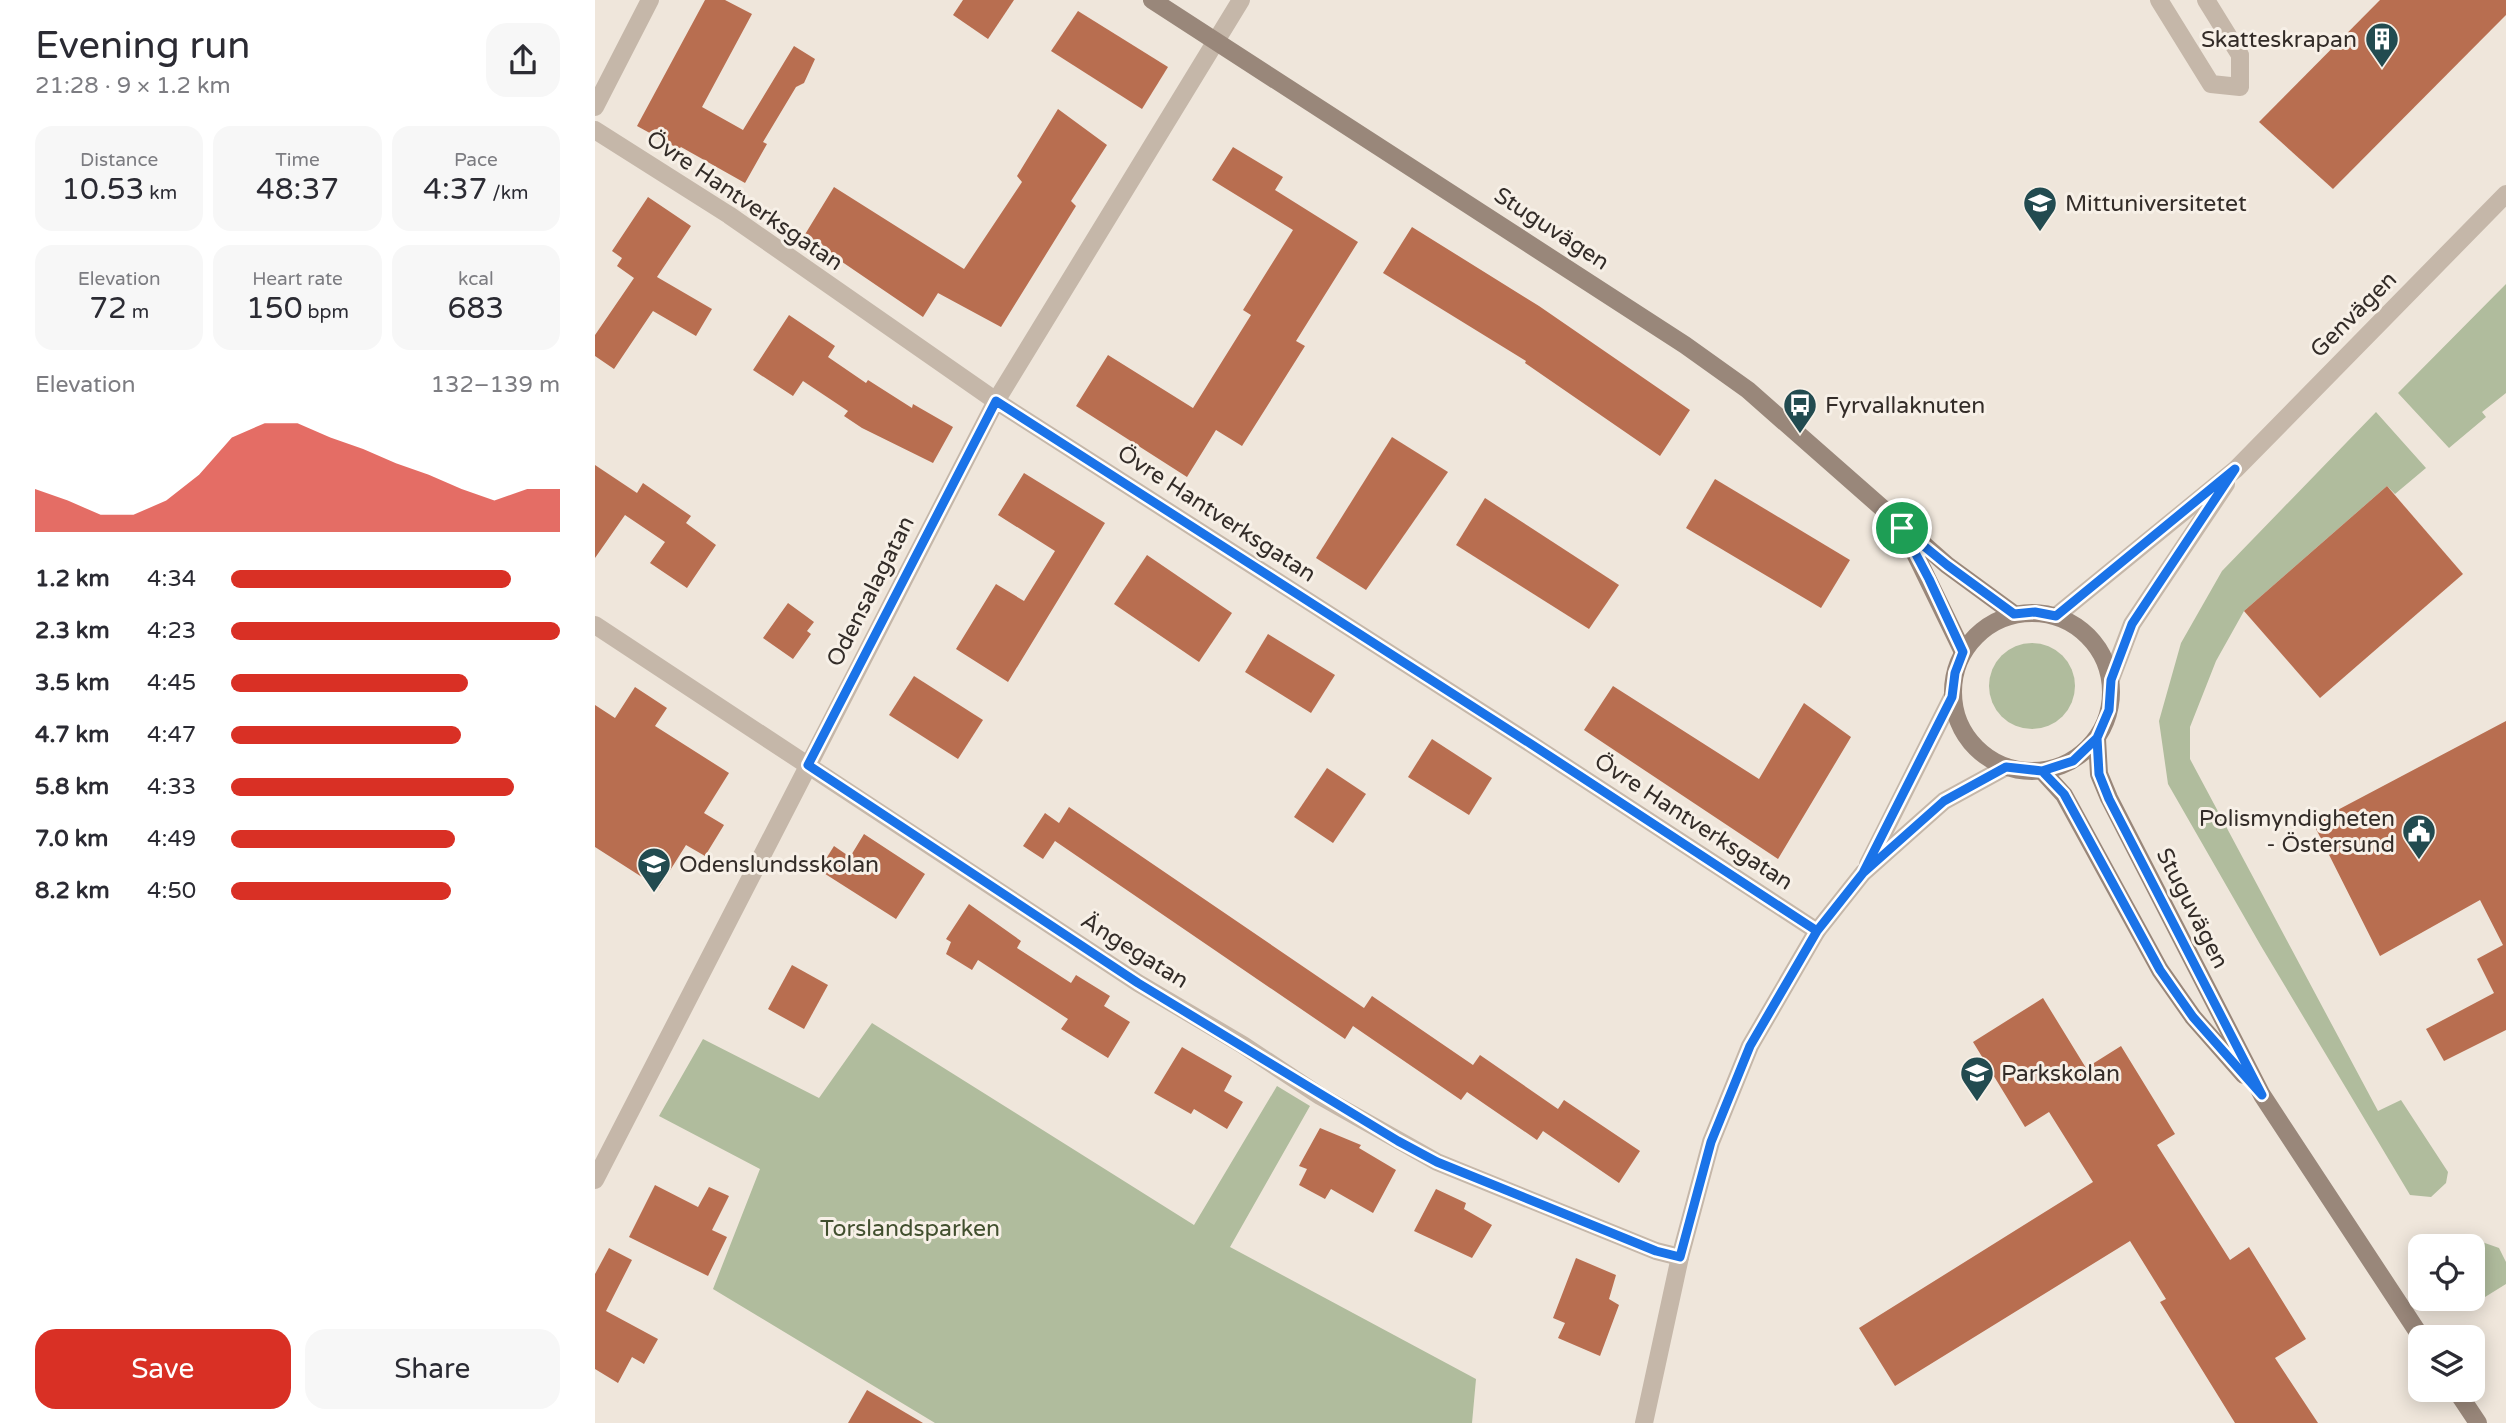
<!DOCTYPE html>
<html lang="en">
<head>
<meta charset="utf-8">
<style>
  body { margin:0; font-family:"Varela Round",sans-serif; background:#f7f7f7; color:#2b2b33; height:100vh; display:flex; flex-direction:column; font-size:26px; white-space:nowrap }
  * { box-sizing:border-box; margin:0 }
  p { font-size:23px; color:#7c7c81 }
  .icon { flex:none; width:38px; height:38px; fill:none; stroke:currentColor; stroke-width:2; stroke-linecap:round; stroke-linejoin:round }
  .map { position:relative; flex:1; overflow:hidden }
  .panel { display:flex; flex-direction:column; background:#fff; width:595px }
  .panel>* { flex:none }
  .tools { position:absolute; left:1813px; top:1234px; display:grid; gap:14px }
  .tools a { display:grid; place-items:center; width:77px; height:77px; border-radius:14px; background:#fff; box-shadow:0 4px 18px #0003; font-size:35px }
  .pin { position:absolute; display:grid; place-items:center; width:60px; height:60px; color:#fff; margin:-30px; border:4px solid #fff; border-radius:50%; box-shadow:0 2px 7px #0007 }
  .round { display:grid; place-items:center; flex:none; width:74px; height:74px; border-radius:21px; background:#f7f7f7 }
  .headline { display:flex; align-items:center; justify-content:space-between; height:119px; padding:0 35px }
  h1 { font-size:38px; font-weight:600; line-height:52px }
  .stats { display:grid; grid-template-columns:repeat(3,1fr); gap:10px; height:119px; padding:7px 35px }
  .stats div { display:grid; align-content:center; border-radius:18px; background:#f7f7f7; text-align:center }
  .stats b { font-size:30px; font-weight:600 }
  .stats small { font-size:19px; font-weight:400 }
  .stats p { font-size:19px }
  .chart { height:196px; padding:14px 35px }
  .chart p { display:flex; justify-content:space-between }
  .chart svg { width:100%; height:126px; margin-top:7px; fill:#d93025; opacity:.7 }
  .button { display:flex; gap:14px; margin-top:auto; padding:14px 35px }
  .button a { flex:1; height:80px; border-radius:21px; background:#d93025; color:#fff; font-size:28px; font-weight:600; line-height:80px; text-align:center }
  .button a+a { background:#f7f7f7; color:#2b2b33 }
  ul { padding:0 35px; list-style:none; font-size:23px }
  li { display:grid; grid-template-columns:112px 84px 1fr; align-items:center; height:52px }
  li i { height:18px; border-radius:9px; background:#d93025 }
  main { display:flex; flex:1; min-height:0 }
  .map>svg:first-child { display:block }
  .green { fill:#b0bc9d }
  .building { fill:#b86e50 }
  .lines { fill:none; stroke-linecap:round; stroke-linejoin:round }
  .minor { stroke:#c5b7a9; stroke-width:18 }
  .tertiary { stroke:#c5b7a9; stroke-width:18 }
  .secondary { stroke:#99877a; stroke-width:18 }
  .route-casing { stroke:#fff; stroke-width:14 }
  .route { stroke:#1a73e8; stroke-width:9 }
  .labels { text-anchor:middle; stroke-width:6; stroke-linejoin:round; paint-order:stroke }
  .poi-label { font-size:23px; fill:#332c28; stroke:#f7f0e7; text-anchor:start }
  .street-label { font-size:23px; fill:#332c28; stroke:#f7f0e7 }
  .park-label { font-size:23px; fill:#414f2e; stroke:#f7f0e7 }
</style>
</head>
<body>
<main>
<section class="panel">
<div class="headline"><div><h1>Evening run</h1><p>21:28 · 9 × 1.2 km</p></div><a class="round"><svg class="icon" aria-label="share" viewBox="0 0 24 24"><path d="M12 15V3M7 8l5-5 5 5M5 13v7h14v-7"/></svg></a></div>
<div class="stats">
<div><p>Distance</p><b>10.53<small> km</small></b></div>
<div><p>Time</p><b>48:37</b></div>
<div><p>Pace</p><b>4:37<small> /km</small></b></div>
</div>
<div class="stats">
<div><p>Elevation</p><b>72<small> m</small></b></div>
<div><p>Heart rate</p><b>150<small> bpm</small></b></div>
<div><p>kcal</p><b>683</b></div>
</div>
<div class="chart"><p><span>Elevation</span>132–139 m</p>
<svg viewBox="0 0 160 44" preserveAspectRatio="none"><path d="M0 44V29L10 33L20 38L30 38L40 33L50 24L60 11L70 6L80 6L90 11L100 15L110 20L120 24L130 29L140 33L150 29L160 29V44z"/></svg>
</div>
<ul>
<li><b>1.2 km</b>4:34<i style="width:85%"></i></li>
<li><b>2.3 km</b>4:23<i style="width:100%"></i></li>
<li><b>3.5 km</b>4:45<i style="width:72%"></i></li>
<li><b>4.7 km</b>4:47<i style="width:70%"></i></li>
<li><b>5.8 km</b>4:33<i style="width:86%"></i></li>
<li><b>7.0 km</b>4:49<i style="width:68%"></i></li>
<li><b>8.2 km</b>4:50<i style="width:67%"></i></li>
</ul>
<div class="button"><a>Save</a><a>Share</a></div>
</section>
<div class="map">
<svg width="1911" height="1423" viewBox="0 0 1911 1423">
  <rect width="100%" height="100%" fill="#efe6db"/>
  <g class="green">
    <path d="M 1911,284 L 1911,393 L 1887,412 L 1891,417 L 1854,448 L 1803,393 Z"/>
    <path d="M 1781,412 L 1831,468 L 1800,494 L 1792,486 L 1649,611 L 1621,661 L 1595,727 L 1595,759 L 1783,1111 L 1806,1100 L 1853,1172 L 1851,1183 L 1836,1197 L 1815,1195 L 1666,946 L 1573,784 L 1564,721 L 1586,643 L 1627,571 Z"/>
    <circle cx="1437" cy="686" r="43"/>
    <path d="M 277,1023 L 599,1225 L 682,1086 L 715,1106 L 635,1247 L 881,1379 L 877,1423 L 340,1423 L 118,1289 L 165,1169 L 64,1116 L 108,1039 L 224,1098 Z"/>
    <path d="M 1887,1242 L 1904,1248 L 1911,1262 L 1911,1284 L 1890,1297 L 1878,1281 L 1878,1246 L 1871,1246 Z"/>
  </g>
  <g class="building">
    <path d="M 110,0 L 130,0 L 157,14 L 107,107 L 148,130 L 199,46 L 220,59 L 209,83 L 201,87 L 168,142 L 172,144 L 150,183 L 86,147 L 84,149 L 42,126 Z"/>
    <path d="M 368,0 L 419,0 L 393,39 L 358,15 Z"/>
    <path d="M 1785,0 L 1911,0 L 1911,15 L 1738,189 L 1664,122 Z"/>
    <path d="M 483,11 L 573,67 L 547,109 L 456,51 Z"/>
    <path d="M 463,109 L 512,145 L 476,201 L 481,206 L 406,327 L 343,293 L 328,317 L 209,236 L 239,187 L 369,269 L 427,182 L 422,176 Z"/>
    <path d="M 638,147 L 688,177 L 680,190 L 763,242 L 701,341 L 710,346 L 647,446 L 621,430 L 592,477 L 481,406 L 513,355 L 598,408 L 656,315 L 648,310 L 698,230 L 617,180 Z"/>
    <path d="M 53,197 L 96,226 L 62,277 L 117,309 L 101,336 L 58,311 L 19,369 L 0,356 L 0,335 L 39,278 L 22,266 L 27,258 L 17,251 Z"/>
    <path d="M 817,227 L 944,306 L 1095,410 L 1065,456 L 930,363 L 931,361 L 788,273 Z"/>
    <path d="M 194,315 L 240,346 L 233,357 L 271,383 L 273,380 L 317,408 L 318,404 L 358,427 L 338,463 L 267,428 L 249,416 L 253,411 L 208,381 L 198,396 L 158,370 Z"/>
    <path d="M 797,437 L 853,472 L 771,590 L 721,558 Z"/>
    <path d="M 0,465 L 42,493 L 48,483 L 96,516 L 91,523 L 121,545 L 92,588 L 55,563 L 70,542 L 30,515 L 0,558 Z"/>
    <path d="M 429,473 L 510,523 L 413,682 L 361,649 L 401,584 L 429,601 L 460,551 L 403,515 Z"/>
    <path d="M 1120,479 L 1255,560 L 1226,608 L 1091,528 Z"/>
    <path d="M 1792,486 L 1868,574 L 1725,698 L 1649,611 Z"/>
    <path d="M 890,498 L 1024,585 L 994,629 L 861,545 Z"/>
    <path d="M 552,555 L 637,613 L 604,662 L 519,604 Z"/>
    <path d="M 193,603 L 219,622 L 212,631 L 216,634 L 198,659 L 168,638 Z"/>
    <path d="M 673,634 L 740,675 L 716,713 L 650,672 Z"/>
    <path d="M 319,676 L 388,720 L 363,759 L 294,715 Z"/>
    <path d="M 1018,686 L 1164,779 L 1209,703 L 1256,737 L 1183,859 L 989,730 Z"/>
    <path d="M 40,687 L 72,708 L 60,726 L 134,773 L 109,813 L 129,825 L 110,856 L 91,845 L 64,888 L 0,847 L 0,705 L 20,718 Z"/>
    <path d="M 1911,721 L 1911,1030 L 1849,1061 L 1831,1029 L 1899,993 L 1882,959 L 1908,945 L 1885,900 L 1785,956 L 1718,823 Z"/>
    <path d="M 837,739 L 897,778 L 874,815 L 813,777 Z"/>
    <path d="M 732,768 L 771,794 L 738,843 L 699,817 Z"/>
    <path d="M 474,807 L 769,1008 L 777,996 L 878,1065 L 885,1055 L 963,1109 L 969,1100 L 1045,1151 L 1024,1183 L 948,1131 L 942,1140 L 872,1092 L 866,1100 L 758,1026 L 750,1039 L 460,841 L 448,859 L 428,846 L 450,813 L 464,823 Z"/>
    <path d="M 269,834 L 330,874 L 301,919 L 224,870 L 239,846 L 255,857 Z"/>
    <path d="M 374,904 L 426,941 L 422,948 L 476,983 L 481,975 L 515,996 L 509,1006 L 535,1022 L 513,1058 L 466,1029 L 473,1019 L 383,960 L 377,970 L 351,954 L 356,942 L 351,939 Z"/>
    <path d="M 197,965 L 233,985 L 209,1029 L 173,1009 Z"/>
    <path d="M 1448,998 L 1491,1068 L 1526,1046 L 1580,1134 L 1562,1145 L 1635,1260 L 1654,1247 L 1711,1339 L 1680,1358 L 1723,1423 L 1640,1423 L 1565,1302 L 1571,1299 L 1535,1241 L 1300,1386 L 1264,1328 L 1498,1182 L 1454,1112 L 1430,1127 L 1378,1042 Z"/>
    <path d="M 587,1047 L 637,1076 L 629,1091 L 648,1102 L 632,1129 L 599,1109 L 596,1114 L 559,1093 Z"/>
    <path d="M 725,1128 L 766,1145 L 764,1148 L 801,1170 L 778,1213 L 736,1189 L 730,1199 L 704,1185 L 712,1169 L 704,1166 Z"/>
    <path d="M 60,1185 L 103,1207 L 114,1187 L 134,1196 L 117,1230 L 132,1237 L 113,1276 L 34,1237 Z"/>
    <path d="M 841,1189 L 871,1203 L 869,1209 L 897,1225 L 877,1258 L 819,1231 Z"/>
    <path d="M 14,1248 L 37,1260 L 11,1311 L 63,1339 L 49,1364 L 37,1357 L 23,1383 L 0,1369 L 0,1274 Z"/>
    <path d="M 981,1258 L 1021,1275 L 1014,1299 L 1024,1305 L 1005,1356 L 963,1338 L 970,1323 L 958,1318 Z"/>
    <path d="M 272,1390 L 328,1423 L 253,1423 Z"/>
  </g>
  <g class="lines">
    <g class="minor">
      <path d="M 1564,0 L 1616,84 L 1645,87 L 1645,55 L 1611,0"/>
      <path d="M 0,107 L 55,0"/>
      <path d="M 0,130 L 134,215 L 401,401 L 936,744 L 1222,931"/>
      <path d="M 0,625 L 543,983 L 648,1045 L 725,1096 L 842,1162 L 1061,1251 L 1085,1257"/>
      <path d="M 0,1180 L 401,401 L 646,0"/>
    </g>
    <g class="tertiary">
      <path d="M 1461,616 L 1641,469 L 1911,194"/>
      <path d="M 1516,679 L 1537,624 L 1631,484"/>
      <path d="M 1273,864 L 1357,697"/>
      <path d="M 1049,1423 L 1085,1257 L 1116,1142 L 1155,1046 L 1222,931 L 1268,873 L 1349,801 L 1411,767"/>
    </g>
    <g class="secondary">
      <path d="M 557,0 L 1090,345 L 1153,390 L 1352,565 L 1419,614"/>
      <path d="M 1312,537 L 1368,652"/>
      <circle cx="1437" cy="692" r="79"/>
      <path d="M 1502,739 L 1504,774 L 1514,798 L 1667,1095 L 1826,1337"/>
      <path d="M 1447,771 L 1469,795 L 1565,970 L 1598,1017 L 1649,1075"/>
      <path d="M 1861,1390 L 1883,1423"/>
    </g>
  </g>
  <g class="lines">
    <g class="route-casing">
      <path id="route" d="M 1307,528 L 1334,579 L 1368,652 L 1360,673 L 1357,697 L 1268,873 L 1222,931 L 1155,1046 L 1116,1142 L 1085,1257 L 1061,1251 L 842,1162 L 803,1141 L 543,983 L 213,765 L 401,401 L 936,744 L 1222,931 L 1268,873 L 1349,801 L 1411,767 L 1447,771 L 1478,761 L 1502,738 L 1504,774 L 1514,799 L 1667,1095 L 1598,1017 L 1565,970 L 1469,794 L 1447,771 L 1478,761 L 1502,738 L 1514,710 L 1516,680 L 1537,624 L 1640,469 L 1461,616 L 1440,612 L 1419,614 L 1352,565 L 1307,528"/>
    </g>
    <use href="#route" class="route"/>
  </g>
  <defs>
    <g id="building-pin" transform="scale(1.75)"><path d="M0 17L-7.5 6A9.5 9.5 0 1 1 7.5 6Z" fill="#224b50" stroke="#f7f0e7"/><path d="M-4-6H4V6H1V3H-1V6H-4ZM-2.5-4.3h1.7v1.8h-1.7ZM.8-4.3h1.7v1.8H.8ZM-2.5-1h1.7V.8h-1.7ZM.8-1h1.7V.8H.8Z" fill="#fff"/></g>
    <g id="university-pin" transform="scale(1.75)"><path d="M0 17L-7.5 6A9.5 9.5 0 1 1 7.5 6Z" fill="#224b50" stroke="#f7f0e7"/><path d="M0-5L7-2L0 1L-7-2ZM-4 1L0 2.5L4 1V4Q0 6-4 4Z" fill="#fff"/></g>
    <g id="bus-pin" transform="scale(1.75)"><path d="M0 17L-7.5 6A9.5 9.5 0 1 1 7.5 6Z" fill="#224b50" stroke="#f7f0e7"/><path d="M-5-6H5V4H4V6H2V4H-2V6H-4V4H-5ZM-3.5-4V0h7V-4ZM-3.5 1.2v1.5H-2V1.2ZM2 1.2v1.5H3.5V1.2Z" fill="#fff"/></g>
    <g id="civic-pin" transform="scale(1.75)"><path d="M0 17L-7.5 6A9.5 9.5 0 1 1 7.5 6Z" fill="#224b50" stroke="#f7f0e7"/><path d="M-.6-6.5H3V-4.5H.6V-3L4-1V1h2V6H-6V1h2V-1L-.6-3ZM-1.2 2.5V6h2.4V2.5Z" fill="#fff"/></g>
    <g id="school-pin" transform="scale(1.75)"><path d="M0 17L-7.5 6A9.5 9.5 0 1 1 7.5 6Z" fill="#224b50" stroke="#f7f0e7"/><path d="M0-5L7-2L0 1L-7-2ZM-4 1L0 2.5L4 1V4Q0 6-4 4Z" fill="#fff"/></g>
  </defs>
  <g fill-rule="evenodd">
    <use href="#building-pin" x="1787" y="39"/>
    <use href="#university-pin" x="1445" y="203"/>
    <use href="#bus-pin" x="1205" y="405"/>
    <use href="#civic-pin" x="1824" y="831"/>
    <use href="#school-pin" x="59" y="864"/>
    <use href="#school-pin" x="1382" y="1073"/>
  </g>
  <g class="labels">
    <g class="poi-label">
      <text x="1762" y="47" text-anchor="end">Skatteskrapan</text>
      <text x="1470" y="211">Mittuniversitetet</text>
      <text x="1230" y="413">Fyrvallaknuten</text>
      <text x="1800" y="826" text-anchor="end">Polismyndigheten<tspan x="1800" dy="26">- Östersund</tspan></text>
      <text x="84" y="872">Odenslundsskolan</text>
      <text x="1406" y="1081">Parkskolan</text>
    </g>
    <g class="street-label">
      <text transform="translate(150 200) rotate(34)" y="8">Övre Hantverksgatan</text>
      <text transform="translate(957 228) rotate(33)" y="8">Stuguvägen</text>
      <text transform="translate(1758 314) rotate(-45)" y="8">Genvägen</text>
      <text transform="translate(622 513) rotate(33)" y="8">Övre Hantverksgatan</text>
      <text transform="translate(275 591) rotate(-63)" y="8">Odensalagatan</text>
      <text transform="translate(1099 821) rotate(33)" y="8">Övre Hantverksgatan</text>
      <text transform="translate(1598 908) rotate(63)" y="8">Stuguvägen</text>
      <text transform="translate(540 950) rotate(32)" y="8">Ängegatan</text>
    </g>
    <g class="park-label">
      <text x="315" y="1236">Torslandsparken</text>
    </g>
  </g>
</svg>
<div class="tools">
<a><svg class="icon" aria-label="locate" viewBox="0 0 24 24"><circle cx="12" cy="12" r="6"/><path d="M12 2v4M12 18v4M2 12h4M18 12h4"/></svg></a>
<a><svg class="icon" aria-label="layers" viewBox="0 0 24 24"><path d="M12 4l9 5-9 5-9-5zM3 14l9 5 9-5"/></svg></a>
</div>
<div class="pin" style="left:1307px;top:528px;background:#1e9e55"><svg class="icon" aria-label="arrive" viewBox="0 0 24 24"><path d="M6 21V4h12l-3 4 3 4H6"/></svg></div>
</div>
</main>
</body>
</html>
